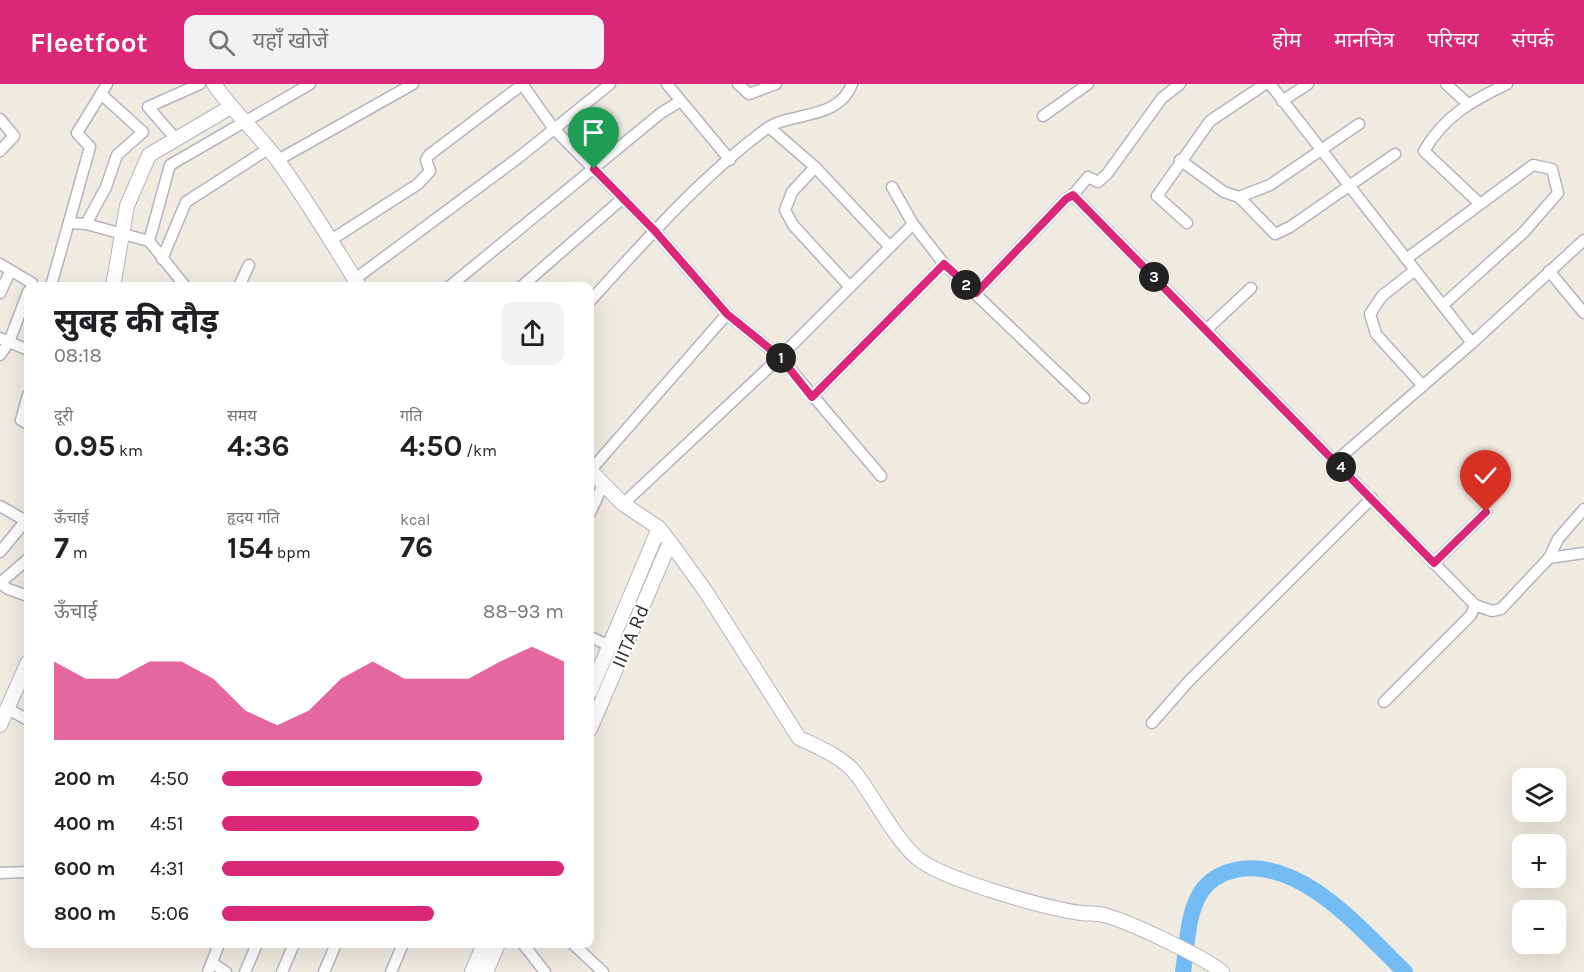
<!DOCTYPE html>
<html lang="hi">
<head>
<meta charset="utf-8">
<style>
  body { margin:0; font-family:Karla,"Noto Sans Devanagari",sans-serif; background:#f2f2f2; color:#202124; height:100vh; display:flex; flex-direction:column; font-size:22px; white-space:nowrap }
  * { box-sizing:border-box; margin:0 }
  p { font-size:20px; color:#757577 }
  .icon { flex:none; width:33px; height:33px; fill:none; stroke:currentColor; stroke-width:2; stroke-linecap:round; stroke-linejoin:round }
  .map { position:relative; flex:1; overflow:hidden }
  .drawer { position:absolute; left:24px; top:198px; width:570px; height:666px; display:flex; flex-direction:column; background:#fff; border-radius:12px; box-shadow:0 6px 24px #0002 }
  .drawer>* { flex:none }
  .controls { position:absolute; left:1512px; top:684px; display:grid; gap:12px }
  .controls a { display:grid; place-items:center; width:54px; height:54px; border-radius:12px; background:#fff; box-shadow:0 6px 24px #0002; font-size:30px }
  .pin { position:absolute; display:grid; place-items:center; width:51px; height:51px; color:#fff; margin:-62px -26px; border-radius:50% 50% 50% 0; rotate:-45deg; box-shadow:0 0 6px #0007 }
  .pin .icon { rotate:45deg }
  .km { position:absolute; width:30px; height:30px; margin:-15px; border-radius:50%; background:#222; color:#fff; font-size:16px; line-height:30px; text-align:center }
  .round { display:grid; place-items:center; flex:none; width:63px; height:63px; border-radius:12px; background:#f2f2f2 }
  .summary { display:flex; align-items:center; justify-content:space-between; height:102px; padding:0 30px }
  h1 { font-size:33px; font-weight:700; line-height:45px }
  .stats { display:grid; grid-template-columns:repeat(3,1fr); gap:9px; height:102px; padding:6px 30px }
  .stats div { display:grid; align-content:center }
  .stats b { font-size:30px; font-weight:700 }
  .stats small { font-size:16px; font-weight:400 }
  .stats p { font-size:16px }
  .chart { height:168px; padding:12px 30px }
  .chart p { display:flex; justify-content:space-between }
  .chart svg { width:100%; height:108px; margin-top:6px; fill:#db2777; opacity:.7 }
  ul { padding:0 30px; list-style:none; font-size:20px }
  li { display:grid; grid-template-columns:96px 72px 1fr; align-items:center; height:45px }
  li i { height:15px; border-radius:8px; background:#db2777 }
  header { display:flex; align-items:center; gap:36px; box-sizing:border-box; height:84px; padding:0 30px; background:#db2777; color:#fff }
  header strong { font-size:28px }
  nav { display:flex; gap:33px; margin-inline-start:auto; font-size:21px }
  .search { width:420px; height:54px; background:#f2f2f2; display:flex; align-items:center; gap:15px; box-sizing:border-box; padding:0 21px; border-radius:12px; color:#757577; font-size:22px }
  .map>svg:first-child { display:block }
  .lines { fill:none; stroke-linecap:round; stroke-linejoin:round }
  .river { stroke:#72bbf3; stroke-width:16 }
  .minor-casing { stroke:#b4b4c1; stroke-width:13 }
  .tertiary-casing { stroke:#b4b4c1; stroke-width:16 }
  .minor { stroke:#fff; stroke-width:10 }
  .tertiary { stroke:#fff; stroke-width:14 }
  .route-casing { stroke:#fff; stroke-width:12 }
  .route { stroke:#db2777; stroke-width:8 }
  .labels { text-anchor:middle; stroke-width:4.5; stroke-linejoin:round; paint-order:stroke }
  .street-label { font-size:20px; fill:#2e2e2e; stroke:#fff }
</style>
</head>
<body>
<header>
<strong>Fleetfoot</strong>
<div class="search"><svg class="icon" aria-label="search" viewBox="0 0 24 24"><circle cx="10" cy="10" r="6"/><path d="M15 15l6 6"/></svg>यहाँ खोजें</div>
<nav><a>होम</a><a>मानचित्र</a><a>परिचय</a><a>संपर्क</a></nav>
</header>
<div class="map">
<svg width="1584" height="888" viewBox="0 0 1584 888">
  <rect width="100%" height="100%" fill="#efebe1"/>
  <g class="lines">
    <path class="river" d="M 1183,888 C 1187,864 1187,829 1201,808 C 1209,796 1222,789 1235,786 C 1301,772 1362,847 1405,888"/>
    <g class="minor-casing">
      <g id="minor">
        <path d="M 522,0 L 554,45 L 654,146 L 727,230 L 780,273 L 881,392"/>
        <path d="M 667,0 L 730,76"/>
        <path d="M 738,0 L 749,10 L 776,0"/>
        <path d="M 1270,0 L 1472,259"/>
        <path d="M 1446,0 L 1467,19"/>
        <path d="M 1282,17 L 1308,0"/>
        <path d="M 1043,32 L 1088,0"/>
        <path d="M 0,35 L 14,52 L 0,67"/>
        <path d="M 769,43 L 815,83 L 890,163"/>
        <path d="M 176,55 L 148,23 L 200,0"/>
        <path d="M 278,76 L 413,0"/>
        <path d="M 1180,76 L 1224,108 L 1239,113 L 1275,150 L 1290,143 L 1395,70"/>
        <path d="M 815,83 L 792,108 L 785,126 L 793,141 L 850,203"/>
        <path d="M 892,103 L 913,140 L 944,180 L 1084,314"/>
        <path d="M 1073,111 L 1088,93 L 1098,98 L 1107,90 L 1162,14 L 1180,0"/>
        <path d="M 1239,113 L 1270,101 L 1359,40"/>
        <path d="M 1479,119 L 1424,67 C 1444,32 1473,16 1507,0"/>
        <path d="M 69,139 L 86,140 L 149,157 L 185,202"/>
        <path d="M 1187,139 L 1157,112 L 1210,37 L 1265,0"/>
        <path d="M 86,140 L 106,103 L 117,71 L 143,48 L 101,10"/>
        <path d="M 331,156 L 418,100 L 430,87 L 426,76 L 429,71 L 523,0"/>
        <path d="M 149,157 L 170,81 L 310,0"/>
        <path d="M 162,175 L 186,118 L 268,65"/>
        <path d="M 1406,175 L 1533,81 L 1552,85 L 1558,109 L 1524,148 L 1443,221"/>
        <path d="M 0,180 L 32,199 L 31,202"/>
        <path d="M 1415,186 L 1382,212 L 1370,230 L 1376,250 L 1423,302"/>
        <path d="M 1549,187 L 1584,229"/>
        <path d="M 355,195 L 518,74 L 610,0"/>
        <path d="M 51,202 L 90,63 L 77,49 L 107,0"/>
        <path d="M 239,202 L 249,181"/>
        <path d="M 450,202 L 661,29 L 679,18"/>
        <path d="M 522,202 L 622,115"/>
        <path d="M 1251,204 L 1206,246 L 1475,521 L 1471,531 L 1384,618"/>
        <path d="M 0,209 L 10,188"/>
        <path d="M 976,209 L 1066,115 L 1073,111 L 1206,246"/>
        <path d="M 590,217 C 643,159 702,92 766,45 C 791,27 838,37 852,0"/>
        <path d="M 0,254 L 28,266"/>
        <path d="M 0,271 L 9,258 L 28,208"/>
        <path d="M 28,311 L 21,336 L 28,340"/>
        <path d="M 812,313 L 944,180"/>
        <path d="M 1336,377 L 1472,259 L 1584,156"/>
        <path d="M 590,387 L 727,230"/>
        <path d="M 623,420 L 780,273 L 913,140"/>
        <path d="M 0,422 L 26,437"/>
        <path d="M 590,429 L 603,401"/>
        <path d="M 0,468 L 28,434"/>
        <path d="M 1549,474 L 1558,455 L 1584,425"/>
        <path d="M 1434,479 L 1486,428"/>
        <path d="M 0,499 L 28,475"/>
        <path d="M 0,499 L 8,505 L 28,512"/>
        <path d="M 1475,521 L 1492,527 L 1501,525 L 1549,474 L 1584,469"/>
        <path d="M 590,553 L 608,561 L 626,561"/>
        <path d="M 8,625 L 28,636"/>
        <path d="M 1152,639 L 1188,598 L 1372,414"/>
        <path d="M 0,789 L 28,788"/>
        <path d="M 523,860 L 545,888"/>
        <path d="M 573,860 L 603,888"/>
        <path d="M 212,879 L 226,888"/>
        <path d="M 208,888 L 219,860"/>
        <path d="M 245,888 L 257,860"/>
        <path d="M 282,888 L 294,860"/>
        <path d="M 324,888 L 336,860"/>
        <path d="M 391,888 L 403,860"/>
      </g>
    </g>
    <g class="tertiary-casing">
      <g id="tertiary">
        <path d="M 214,0 C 233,28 259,50 279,78 C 308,118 333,160 359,202"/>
        <path d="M 113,202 L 127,122 L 149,71 L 229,24"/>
        <path d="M 590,386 L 623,420 L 659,444 L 670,458 L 706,508 L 799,654 C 818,663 843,673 856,690 C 875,714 897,760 921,777 C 950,797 1045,824 1081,829 C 1088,830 1096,829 1104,831 C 1128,837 1204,873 1222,888"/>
        <path d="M 590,608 L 659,444"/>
        <path d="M 0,641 L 28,578"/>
        <path d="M 590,645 L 670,458"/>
        <path d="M 472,888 L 484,860"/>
        <path d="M 486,888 L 498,860"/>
      </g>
    </g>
    <use href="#minor" class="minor"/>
    <use href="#tertiary" class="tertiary"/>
  </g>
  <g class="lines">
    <g class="route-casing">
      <path id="route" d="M 594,85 L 654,146 L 727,230 L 780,273 L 812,313 L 944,180 L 976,209 L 1066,115 L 1073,111 L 1434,479 L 1486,428"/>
    </g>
    <use href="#route" class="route"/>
  </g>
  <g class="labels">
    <g class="street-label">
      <text transform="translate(630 552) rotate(-67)" y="7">IIITA Rd</text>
    </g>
  </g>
</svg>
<div class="controls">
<a><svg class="icon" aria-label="layers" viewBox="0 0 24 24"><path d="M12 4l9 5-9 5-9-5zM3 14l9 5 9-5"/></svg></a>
<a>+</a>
<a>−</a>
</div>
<div class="pin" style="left:594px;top:85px;background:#1e9e55"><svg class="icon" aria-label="arrive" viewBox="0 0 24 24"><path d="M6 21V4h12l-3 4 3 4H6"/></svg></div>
<div class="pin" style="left:1486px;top:428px;background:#d93025"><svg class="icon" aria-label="check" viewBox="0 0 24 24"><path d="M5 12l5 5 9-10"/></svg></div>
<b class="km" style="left:781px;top:274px">1</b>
<b class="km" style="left:966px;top:201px">2</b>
<b class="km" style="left:1154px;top:193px">3</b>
<b class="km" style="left:1341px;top:383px">4</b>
<section class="drawer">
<div class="summary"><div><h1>सुबह की दौड़</h1><p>08:18</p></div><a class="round"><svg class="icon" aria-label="share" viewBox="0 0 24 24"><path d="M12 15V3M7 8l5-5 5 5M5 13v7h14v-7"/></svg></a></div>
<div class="stats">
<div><p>दूरी</p><b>0.95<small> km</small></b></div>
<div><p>समय</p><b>4:36</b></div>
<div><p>गति</p><b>4:50<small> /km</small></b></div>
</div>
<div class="stats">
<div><p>ऊँचाई</p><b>7<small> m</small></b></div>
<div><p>हृदय गति</p><b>154<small> bpm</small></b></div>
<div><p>kcal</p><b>76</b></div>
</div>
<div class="chart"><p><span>ऊँचाई</span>88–93 m</p>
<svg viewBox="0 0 160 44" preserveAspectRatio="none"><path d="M0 44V12L10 19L20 19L30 12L40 12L50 19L60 32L70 38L80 32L90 19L100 12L110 19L120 19L130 19L140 12L150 6L160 12V44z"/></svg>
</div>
<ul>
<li><b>200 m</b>4:50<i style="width:76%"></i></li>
<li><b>400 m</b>4:51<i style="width:75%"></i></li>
<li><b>600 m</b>4:31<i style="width:100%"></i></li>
<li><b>800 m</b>5:06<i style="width:62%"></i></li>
</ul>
</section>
</div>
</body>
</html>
